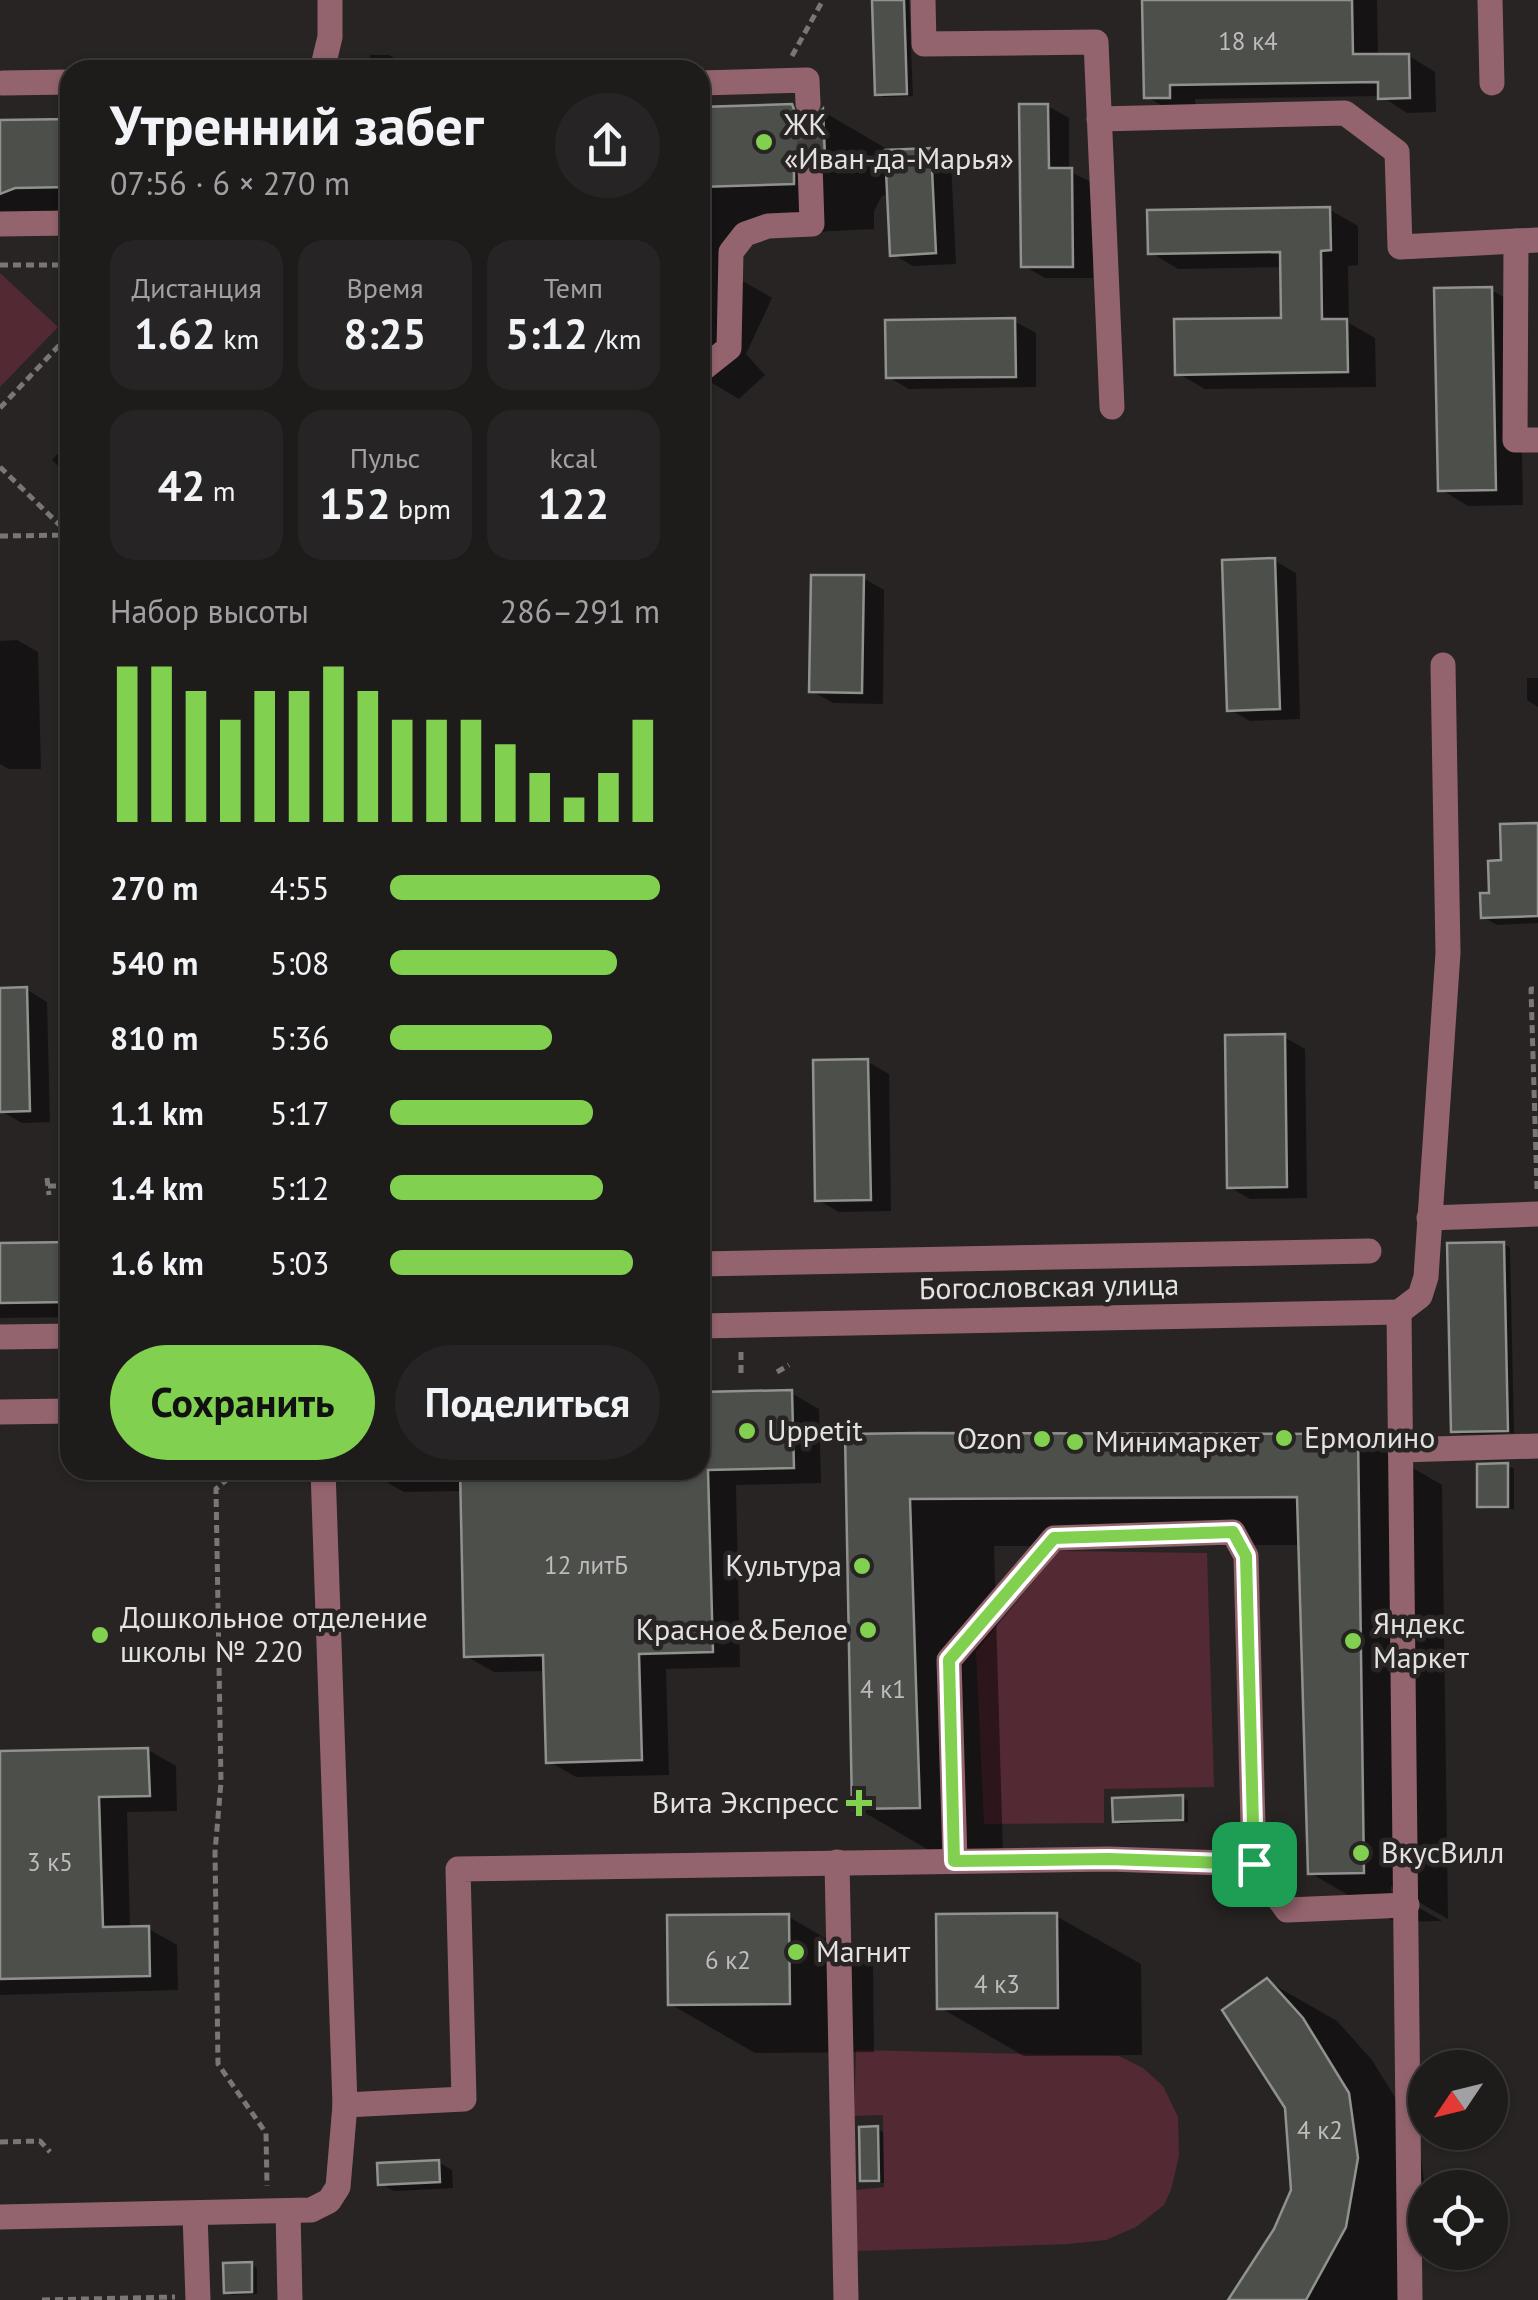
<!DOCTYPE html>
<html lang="ru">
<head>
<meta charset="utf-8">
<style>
  body { margin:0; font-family:"PT Sans",sans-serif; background:#262424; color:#f1f3f6; height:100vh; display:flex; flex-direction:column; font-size:38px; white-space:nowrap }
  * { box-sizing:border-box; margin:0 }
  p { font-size:32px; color:#a1a1a3 }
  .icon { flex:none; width:55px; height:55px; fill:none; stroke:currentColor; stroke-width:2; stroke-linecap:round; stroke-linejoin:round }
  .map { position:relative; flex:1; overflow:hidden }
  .drawer { position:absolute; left:60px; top:60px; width:650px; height:1420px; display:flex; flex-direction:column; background:#1e1b1b; border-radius:30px; box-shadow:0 2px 8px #0004,0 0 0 2px #3c393a }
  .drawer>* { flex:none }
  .needle { width:65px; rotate:235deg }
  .controls { position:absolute; left:1408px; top:2050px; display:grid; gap:20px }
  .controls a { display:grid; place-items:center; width:100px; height:100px; border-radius:50%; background:#1e1b1b; box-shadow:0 2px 8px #0004,0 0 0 2px #3c393a; font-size:50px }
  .pin { position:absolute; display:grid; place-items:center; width:85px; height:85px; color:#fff; margin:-42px; border-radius:20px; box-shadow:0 5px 15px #0006 }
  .round { display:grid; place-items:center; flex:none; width:105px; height:105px; border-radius:52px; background:#262424 }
  .overview { display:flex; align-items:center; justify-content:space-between; height:170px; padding:0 50px }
  h1 { font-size:55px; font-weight:600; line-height:75px }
  .metrics { display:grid; grid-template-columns:repeat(3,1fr); gap:15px; height:170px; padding:10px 50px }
  .metrics div { display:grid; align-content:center; border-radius:25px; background:#262424; text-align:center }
  .metrics b { font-size:42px; font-weight:600 }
  .metrics small { font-size:28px; font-weight:400 }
  .metrics p { font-size:28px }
  .chart { height:280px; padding:20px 50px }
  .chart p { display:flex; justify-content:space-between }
  .chart svg { width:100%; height:180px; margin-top:10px; stroke:#81d050; stroke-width:6 }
  .button { display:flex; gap:20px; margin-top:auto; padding:20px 50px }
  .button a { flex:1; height:115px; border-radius:60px; background:#81d050; color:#111; font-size:40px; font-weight:600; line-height:115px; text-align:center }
  .button a+a { background:#262424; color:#f1f3f6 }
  ul { padding:0 50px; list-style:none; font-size:32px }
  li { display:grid; grid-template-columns:160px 120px 1fr; align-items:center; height:75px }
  li i { height:25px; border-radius:12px; background:#81d050 }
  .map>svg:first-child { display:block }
  .green { fill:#532934 }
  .shadow { fill:#0007 }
  .building { fill:#4d4f4b; stroke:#90928e; stroke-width:2.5 }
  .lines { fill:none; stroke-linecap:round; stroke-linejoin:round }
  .minor-tunnel { stroke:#444040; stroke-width:25; stroke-dasharray:25 12; stroke-linecap:butt }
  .path { stroke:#797676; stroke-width:5; stroke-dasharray:8 5; stroke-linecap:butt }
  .minor { stroke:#94646e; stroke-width:25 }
  .route-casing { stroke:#fff; stroke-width:20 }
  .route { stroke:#81d050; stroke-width:12 }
  .poi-dot { fill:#81d050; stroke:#282424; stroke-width:4 }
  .labels { text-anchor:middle; stroke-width:9; stroke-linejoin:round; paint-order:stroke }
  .number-label { font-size:25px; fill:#bebcbc }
  .poi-label { font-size:30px; fill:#e4e1e2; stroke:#282424; text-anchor:start }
  .street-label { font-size:30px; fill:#e4e1e2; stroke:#282424 }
</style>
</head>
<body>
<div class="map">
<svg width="1538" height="2300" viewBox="0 0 1538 2300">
  <rect width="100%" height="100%" fill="#282424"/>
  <g class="green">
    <path d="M 0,273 L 58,327 L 0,387 Z"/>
    <path d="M 1059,1551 L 1207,1553 L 1214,1787 L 1104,1789 L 1104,1823 L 984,1824 L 976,1651 Z"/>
    <path d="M 856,2050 L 1119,2056 L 1143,2068 L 1163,2086 L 1178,2117 L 1179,2156 L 1171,2190 L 1164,2205 L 1136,2227 L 1106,2240 L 1068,2244 L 856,2251 L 855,2190 L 884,2187 L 883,2115 L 854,2116 Z"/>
  </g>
  <g class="shadow">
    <path d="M 875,0 L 909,0 L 913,96 L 884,97 L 878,93 Z"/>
    <path d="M 1204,0 L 1377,0 L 1378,57 L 1409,56 L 1435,72 L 1436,112 L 1407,113 L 1381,96 L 1195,99 L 1196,112 L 1173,112 L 1147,97 Z"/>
    <path d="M 370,55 L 389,55 L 394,58 L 394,70 L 370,70 Z"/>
    <path d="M 791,106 L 814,120 L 824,112 L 892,152 L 930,150 L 951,162 L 956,264 L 913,266 L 892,254 L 890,195 L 882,196 L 874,211 L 874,229 L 733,236 L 734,276 L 772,298 L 746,354 L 765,375 L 739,399 L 700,376 L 700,109 Z"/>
    <path d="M 1048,106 L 1069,118 L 1069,171 L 1093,183 L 1093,278 L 1045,278 L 1024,266 Z"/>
    <path d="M 0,120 L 70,121 L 70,210 L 57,210 L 35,223 L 0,221 Z"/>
    <path d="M 1330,210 L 1358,226 L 1358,265 L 1348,266 L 1349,323 L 1375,338 L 1376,387 L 1205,389 L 1177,373 L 1283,320 L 1283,267 L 1178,269 L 1150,252 Z"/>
    <path d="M 1491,290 L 1519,306 L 1523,505 L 1468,506 L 1440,489 Z"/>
    <path d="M 1014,321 L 1036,333 L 1036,387 L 909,389 L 888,377 Z"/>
    <path d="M 70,433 L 70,477 L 52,460 L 62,449 L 59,445 Z"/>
    <path d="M 1275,561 L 1296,573 L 1300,719 L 1250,721 L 1229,709 Z"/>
    <path d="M 863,578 L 884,590 L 883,704 L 833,703 L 812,691 Z"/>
    <path d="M 17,640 L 38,652 L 41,769 L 9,769 L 0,764 L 0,641 Z"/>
    <path d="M 1527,678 L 1538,678 L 1538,707 L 1527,700 Z"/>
    <path d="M 1538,825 L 1538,923 L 1497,925 L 1483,917 L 1504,863 Z"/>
    <path d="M 26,989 L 47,1002 L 50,1122 L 22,1123 L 1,1111 L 0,1104 L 0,990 Z"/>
    <path d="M 1284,1037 L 1305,1049 L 1307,1198 L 1250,1199 L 1229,1187 Z"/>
    <path d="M 868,1062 L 889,1074 L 891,1211 L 839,1212 L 818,1200 Z"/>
    <path d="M 70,1244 L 70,1317 L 0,1318 L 0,1245 Z"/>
    <path d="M 1504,1244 L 1510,1248 L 1514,1433 L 1460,1434 L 1454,1430 Z"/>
    <path d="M 791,1393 L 819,1409 L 821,1483 L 736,1485 L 740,1667 L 666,1669 L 669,1775 L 576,1777 L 548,1761 L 546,1671 L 494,1672 L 466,1656 L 463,1491 L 404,1492 L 376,1476 L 376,1470 L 700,1470 L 700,1395 Z"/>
    <path d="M 848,1436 L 1358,1436 L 1442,1485 L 1448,1919 L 1391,1886 L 1391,1892 L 1442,1921 L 1395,1922 L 1310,1873 L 1301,1545 L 994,1546 L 1003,1855 L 939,1856 L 855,1807 Z"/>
    <path d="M 1508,1466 L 1514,1469 L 1514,1509 L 1486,1509 L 1480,1506 Z"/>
    <path d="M 148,1750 L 176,1766 L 177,1811 L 127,1812 L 130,1929 L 149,1929 L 177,1945 L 178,1990 L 0,1995 L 0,1753 Z"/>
    <path d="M 1182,1797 L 1188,1801 L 1188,1822 L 1121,1824 L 1115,1821 Z"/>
    <path d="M 1056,1916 L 1141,1964 L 1142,2055 L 1024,2056 L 939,2007 Z"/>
    <path d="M 789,1917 L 873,1966 L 874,2052 L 755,2053 L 670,2004 Z"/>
    <path d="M 1267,1981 L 1337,2021 L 1372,2060 L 1418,2135 L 1425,2188 L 1425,2212 L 1415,2267 L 1398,2300 L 1233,2300 L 1276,2230 L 1294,2190 L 1287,2107 Z"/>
    <path d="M 877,2129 L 883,2132 L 884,2183 L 868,2183 L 862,2180 Z"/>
    <path d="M 438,2162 L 452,2170 L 453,2188 L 394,2191 L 381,2184 Z"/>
    <path d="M 251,2264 L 257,2268 L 257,2294 L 232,2295 L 226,2291 Z"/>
  </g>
  <g class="building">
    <path d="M 872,0 L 904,0 L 907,94 L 875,95 Z"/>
    <path d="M 1142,0 L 1352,0 L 1353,54 L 1409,54 L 1410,98 L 1378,99 L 1378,82 L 1170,85 L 1170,98 L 1144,98 Z"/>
    <path d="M 792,104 L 795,112 L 808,119 L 817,116 L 823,109 L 825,157 L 817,149 L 801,151 L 794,164 L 794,184 L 700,187 L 700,107 Z"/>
    <path d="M 1019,104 L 1048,104 L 1049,168 L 1072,168 L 1073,267 L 1021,267 Z"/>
    <path d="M 70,119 L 70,187 L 15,188 L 0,194 L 0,120 Z"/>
    <path d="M 931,148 L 936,253 L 890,256 L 885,150 Z"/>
    <path d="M 1330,207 L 1331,250 L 1321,251 L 1322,319 L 1347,319 L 1348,372 L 1175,375 L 1174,319 L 1281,318 L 1280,252 L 1148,254 L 1147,210 Z"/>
    <path d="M 1492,287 L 1496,490 L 1438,491 L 1434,288 Z"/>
    <path d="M 1015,318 L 1016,377 L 886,378 L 885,320 Z"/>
    <path d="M 1275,558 L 1280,709 L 1227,711 L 1222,560 Z"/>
    <path d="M 811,575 L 864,575 L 862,693 L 809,692 Z"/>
    <path d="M 1538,823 L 1538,916 L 1481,918 L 1480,893 L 1489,893 L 1488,861 L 1501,860 L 1500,824 Z"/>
    <path d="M 27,987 L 30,1111 L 0,1112 L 0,988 Z"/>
    <path d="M 1285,1034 L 1287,1187 L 1227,1188 L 1225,1035 Z"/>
    <path d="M 868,1059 L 871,1200 L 815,1201 L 813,1060 Z"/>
    <path d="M 70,1242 L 70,1302 L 0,1303 L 0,1243 Z"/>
    <path d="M 1504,1242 L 1508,1431 L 1451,1432 L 1447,1243 Z"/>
    <path d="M 792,1390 L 794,1468 L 708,1470 L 713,1652 L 639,1654 L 642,1760 L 546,1763 L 543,1655 L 464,1657 L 460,1470 L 700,1470 L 700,1392 Z"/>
    <path d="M 919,1433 L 1358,1434 L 1364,1873 L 1308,1874 L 1297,1497 L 910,1499 L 920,1808 L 852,1809 L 845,1434 Z"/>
    <path d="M 1508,1463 L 1508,1507 L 1477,1507 L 1477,1464 Z"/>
    <path d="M 148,1748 L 150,1796 L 99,1797 L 103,1927 L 149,1926 L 150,1976 L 0,1979 L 0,1751 Z"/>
    <path d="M 1183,1795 L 1183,1820 L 1113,1822 L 1112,1798 Z"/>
    <path d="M 1057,1913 L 1058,2008 L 937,2009 L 936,1914 Z"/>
    <path d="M 789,1914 L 790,2004 L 668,2005 L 667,1915 Z"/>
    <path d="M 1267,1978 L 1303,2018 L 1349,2093 L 1358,2158 L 1346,2227 L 1306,2300 L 1228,2300 L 1274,2229 L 1291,2190 L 1285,2108 L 1222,2010 Z"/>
    <path d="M 878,2126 L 879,2181 L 860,2181 L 859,2127 Z"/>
    <path d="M 439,2160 L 440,2182 L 378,2185 L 377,2163 Z"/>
    <path d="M 252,2262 L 252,2292 L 224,2293 L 223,2263 Z"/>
  </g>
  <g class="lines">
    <path class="minor-tunnel" d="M 808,103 L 810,164"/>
    <g class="path">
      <path d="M 792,56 L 823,0"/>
      <path d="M 0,265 L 70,265"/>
      <path d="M 0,408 L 70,334"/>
      <path d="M 0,467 L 70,535"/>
      <path d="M 0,536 L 70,535"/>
      <path d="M 47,1178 L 49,1195"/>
      <path d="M 48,1186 L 70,1186"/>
      <path d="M 1537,1189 L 1531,989 L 1538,989"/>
      <path d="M 777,1372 L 789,1365"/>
      <path d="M 741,1373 L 741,1351"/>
      <path d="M 238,1470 L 216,1489 L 221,1782 L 215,1852 L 218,2064 L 266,2133 L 267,2186"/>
      <path d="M 0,2142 L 40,2141 L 50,2152"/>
      <path d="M 42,2300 L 175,2297"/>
    </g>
    <g class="minor">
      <path d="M 923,0 L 924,44 L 1096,42 L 1112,407"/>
      <path d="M 1490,0 L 1492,83"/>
      <path d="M 322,70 L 330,37 L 330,0"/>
      <path d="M 3,83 L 70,82"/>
      <path d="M 700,83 L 807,80 L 808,103"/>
      <path d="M 1099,119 L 1345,113 L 1397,152 L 1400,247 L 1538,240"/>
      <path d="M 0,224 L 70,223"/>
      <path d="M 1516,241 L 1515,440 L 1538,440"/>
      <path d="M 700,371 L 729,348 L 731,252 L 745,234 L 768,226 L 812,224 L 810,164"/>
      <path d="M 1429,1218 L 1538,1214"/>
      <path d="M 700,1264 L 1369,1251"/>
      <path d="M 1399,1312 L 1410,2300"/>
      <path d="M 1399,1312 L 1420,1296 L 1426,1277 L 1448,953 L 1443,665"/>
      <path d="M 700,1326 L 1399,1312"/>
      <path d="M 0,1337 L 70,1336"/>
      <path d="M 0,1412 L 70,1411"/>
      <path d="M 1400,1450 L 1538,1446"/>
      <path d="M 955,1861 L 949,1660 L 1054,1538 L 1233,1532 L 1246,1556 L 1254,1864"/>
      <path d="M 837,1862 L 846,2300"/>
      <path d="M 345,2105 L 464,2099 L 458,1869 L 1109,1859 L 1254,1864 L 1287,1910 L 1407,1905"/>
      <path d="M 288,2211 L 290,2300"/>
      <path d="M 195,2214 L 198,2300"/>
      <path d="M 0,2217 L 311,2210 L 329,2201 L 338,2187 L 345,2105 L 323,1470"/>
    </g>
  </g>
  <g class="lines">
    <g class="route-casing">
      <path id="route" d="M 1233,1532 L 1246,1556 L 1254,1864 L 1109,1859 L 954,1861 L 949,1660 L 1054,1538 Z"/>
    </g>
    <use href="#route" class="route"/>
  </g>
  <g class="poi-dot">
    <circle cx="764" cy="142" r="10"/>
    <circle cx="747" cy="1431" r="10"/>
    <circle cx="1284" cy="1438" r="10"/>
    <circle cx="1042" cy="1439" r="10"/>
    <circle cx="1075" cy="1442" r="10"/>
    <circle cx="862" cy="1566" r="10"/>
    <circle cx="868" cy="1630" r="10"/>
    <circle cx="100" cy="1635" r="10"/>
    <circle cx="1353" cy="1641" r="10"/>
    <path d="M854 1788h10v10h10v10h-10v10h-10v-10h-10v-10h10z"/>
    <circle cx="1361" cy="1853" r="10"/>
    <circle cx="796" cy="1952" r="10"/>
  </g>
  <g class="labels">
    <g class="number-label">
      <text x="1248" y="50">18 к4</text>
      <text x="586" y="1574">12 литБ</text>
      <text x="883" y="1698">4 к1</text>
      <text x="50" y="1871">3 к5</text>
      <text x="728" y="1969">6 к2</text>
      <text x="997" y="1993">4 к3</text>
      <text x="1320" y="2139">4 к2</text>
    </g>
    <g class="poi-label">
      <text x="784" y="135">ЖК<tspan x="784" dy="34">«Иван-да-Марья»</tspan></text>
      <text x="767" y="1441">Uppetit</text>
      <text x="1304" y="1448">Ермолино</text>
      <text x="1022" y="1449" text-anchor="end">Ozon</text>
      <text x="1095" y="1452">Минимаркет</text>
      <text x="842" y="1576" text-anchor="end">Культура</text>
      <text x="120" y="1628">Дошкольное отделение<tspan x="120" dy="34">школы № 220</tspan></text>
      <text x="1373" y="1634">Яндекс<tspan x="1373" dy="34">Маркет</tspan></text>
      <text x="848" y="1640" text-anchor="end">Красное&amp;Белое</text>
      <text x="839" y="1813" text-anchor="end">Вита Экспресс</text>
      <text x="1381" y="1863">ВкусВилл</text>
      <text x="816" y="1962">Магнит</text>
    </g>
    <g class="street-label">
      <text transform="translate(1049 1287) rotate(-1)" y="10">Богословская улица</text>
    </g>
  </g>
</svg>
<div class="controls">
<a><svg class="needle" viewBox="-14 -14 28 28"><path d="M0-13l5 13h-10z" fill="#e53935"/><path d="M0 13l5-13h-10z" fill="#a1a1a3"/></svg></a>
<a><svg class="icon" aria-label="locate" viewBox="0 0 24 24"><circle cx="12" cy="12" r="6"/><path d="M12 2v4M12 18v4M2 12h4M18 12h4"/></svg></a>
</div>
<div class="pin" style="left:1254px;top:1864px;background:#1e9e55"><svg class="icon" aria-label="arrive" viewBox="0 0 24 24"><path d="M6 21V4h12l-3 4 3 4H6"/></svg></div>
<section class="drawer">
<div class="overview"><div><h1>Утренний забег</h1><p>07:56 · 6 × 270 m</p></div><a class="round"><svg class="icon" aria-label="share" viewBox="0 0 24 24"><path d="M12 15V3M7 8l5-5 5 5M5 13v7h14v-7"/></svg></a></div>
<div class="metrics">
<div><p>Дистанция</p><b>1.62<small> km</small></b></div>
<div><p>Время</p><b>8:25</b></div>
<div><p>Темп</p><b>5:12<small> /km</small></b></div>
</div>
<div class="metrics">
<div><b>42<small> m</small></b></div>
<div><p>Пульс</p><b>152<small> bpm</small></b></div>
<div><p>kcal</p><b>122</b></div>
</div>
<div class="chart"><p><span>Набор высоты</span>286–291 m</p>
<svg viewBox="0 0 160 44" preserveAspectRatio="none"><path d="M5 44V6M15 44V6M25 44V12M35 44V19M45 44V12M55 44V12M65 44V6M75 44V12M85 44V19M95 44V19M105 44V19M115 44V25M125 44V32M135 44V38M145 44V32M155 44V19"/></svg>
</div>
<ul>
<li><b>270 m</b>4:55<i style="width:100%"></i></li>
<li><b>540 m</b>5:08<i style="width:84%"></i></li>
<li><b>810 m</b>5:36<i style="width:60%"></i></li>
<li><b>1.1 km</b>5:17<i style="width:75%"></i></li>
<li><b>1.4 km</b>5:12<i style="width:79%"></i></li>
<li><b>1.6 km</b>5:03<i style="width:90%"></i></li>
</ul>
<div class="button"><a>Сохранить</a><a>Поделиться</a></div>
</section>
</div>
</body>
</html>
